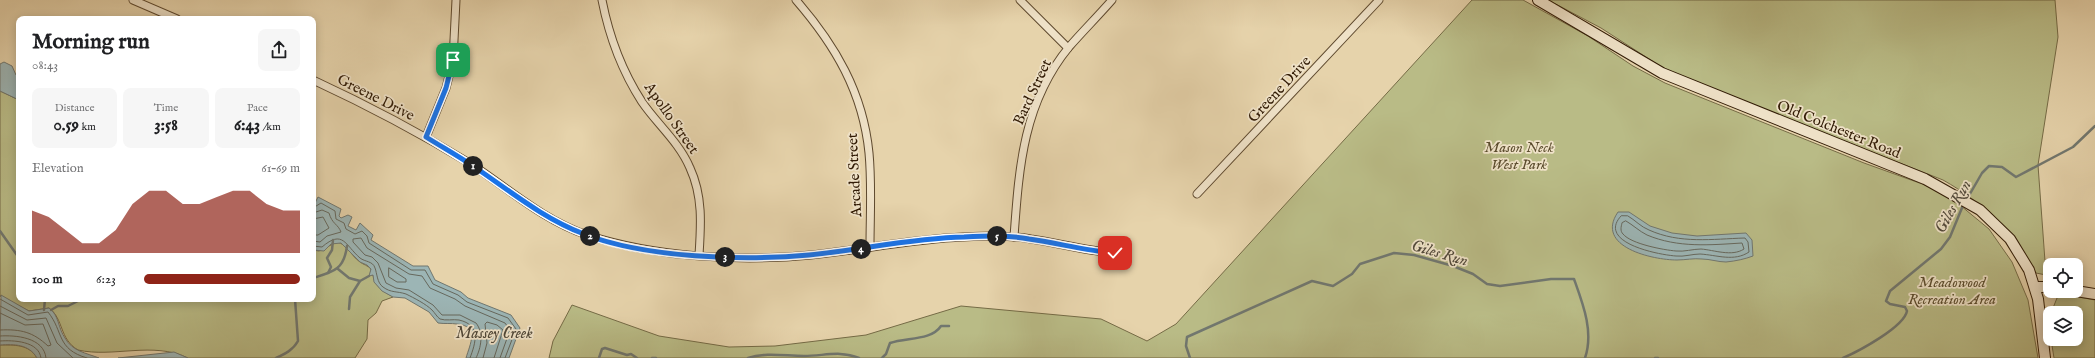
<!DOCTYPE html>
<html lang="en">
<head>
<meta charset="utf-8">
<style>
  body { margin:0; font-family:"IM FELL English",serif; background:#f6f6f6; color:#202124; height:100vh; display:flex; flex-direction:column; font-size:15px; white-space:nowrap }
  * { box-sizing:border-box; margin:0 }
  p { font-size:13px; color:#757577 }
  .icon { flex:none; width:22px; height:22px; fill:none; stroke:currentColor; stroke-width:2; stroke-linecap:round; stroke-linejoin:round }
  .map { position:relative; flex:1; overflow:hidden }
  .sheet { position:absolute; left:16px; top:16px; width:300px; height:286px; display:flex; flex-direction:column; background:#fff; border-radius:8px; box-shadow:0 2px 10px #0003 }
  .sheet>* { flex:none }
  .fabs { position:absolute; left:2043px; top:258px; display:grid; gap:8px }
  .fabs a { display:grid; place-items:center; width:40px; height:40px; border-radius:8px; background:#fff; box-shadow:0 2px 10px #0003; font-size:20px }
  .pin { position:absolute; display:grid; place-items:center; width:34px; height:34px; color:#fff; margin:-17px; border-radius:8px; box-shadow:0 2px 6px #0006 }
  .km { position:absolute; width:20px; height:20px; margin:-10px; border-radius:50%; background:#222; color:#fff; font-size:11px; line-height:20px; text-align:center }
  .round { display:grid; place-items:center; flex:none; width:42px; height:42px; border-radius:8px; background:#f6f6f6 }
  .overview { display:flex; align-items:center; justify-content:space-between; height:68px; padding:0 16px }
  h1 { font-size:22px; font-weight:700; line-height:30px }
  .metrics { display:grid; grid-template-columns:repeat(3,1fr); gap:6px; height:68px; padding:4px 16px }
  .metrics div { display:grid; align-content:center; border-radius:8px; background:#f6f6f6; text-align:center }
  .metrics b { font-size:17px; font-weight:700 }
  .metrics small { font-size:11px; font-weight:400 }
  .metrics p { font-size:11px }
  .chart { height:112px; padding:8px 16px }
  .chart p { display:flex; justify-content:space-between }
  .chart svg { width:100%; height:72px; margin-top:4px; fill:#8f2418; opacity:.7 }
  ul { padding:0 16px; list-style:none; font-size:13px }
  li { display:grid; grid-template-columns:64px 48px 1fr; align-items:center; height:30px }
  li i { height:10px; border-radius:5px; background:#8f2418 }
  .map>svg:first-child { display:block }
  .green { fill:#b9bb86; stroke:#756b46 }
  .water { fill:#9cb5b5; stroke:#71776f }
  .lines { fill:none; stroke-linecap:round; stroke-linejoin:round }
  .shore { stroke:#66685d; stroke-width:1 }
  .stream { stroke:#71776f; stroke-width:2.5 }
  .street-casing { stroke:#5e492e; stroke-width:9 }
  .secondary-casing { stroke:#311b05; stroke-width:12 }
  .street { stroke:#efe2c8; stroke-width:7 }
  .secondary { stroke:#efe2c8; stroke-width:10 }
  .route-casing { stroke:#fff; stroke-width:8 }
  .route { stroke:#1a73e8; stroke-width:5 }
  .labels { text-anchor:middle; stroke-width:3.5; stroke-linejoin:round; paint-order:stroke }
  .street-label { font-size:15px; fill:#311b05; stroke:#efe2c8 }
  .park-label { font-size:15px; font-style:italic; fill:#5a4b2c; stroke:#efe2c8 }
  .water-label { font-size:16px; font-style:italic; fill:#51493a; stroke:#efe2c8 }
</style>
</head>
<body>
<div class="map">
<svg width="2095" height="358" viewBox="0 0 2095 358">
  <rect width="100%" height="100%" fill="#e6d3ab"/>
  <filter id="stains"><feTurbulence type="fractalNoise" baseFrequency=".005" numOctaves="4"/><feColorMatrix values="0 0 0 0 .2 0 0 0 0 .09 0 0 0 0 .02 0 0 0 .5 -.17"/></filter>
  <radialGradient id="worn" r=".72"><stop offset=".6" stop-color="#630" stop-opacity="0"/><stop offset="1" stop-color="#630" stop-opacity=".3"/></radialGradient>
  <g class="green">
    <path d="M 1472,0 L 1523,0 L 1588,36 L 1633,66 L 1665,83 L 1864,163 L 1925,185 L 1955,201 L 1989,229 L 2012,262 L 2028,300 L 2038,358 L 549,358 L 553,341 L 572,305 L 659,336 L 729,347 L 775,346 L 866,335 L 961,306 L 1101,319 L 1147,341 L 1176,324 Z"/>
    <path d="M 1548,0 L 2055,0 L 2058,37 L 2038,165 L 2046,275 L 2036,273 C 2014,233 1984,203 1943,180 L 1689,80 L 1663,68 L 1601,28 Z"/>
    <path d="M 0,91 L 19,100 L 19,299 L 313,299 L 313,250 L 319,251 L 337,242 C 347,244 352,257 360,262 C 364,265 367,265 371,269 L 370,275 L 373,275 C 375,287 383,291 393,297 L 382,301 L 376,313 L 368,320 L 367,339 L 355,358 L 188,358 C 153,341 113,358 78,350 C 59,339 64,319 49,308 L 29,311 L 6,300 L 1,295 L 0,297 Z"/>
    <path d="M 2063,294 L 2095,300 L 2095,358 L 2054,358 L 2051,339 L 2076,339 L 2076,313 L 2051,313 L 2057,298 Z"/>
    <path d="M 0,345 C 14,345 29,344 37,358 L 0,358 Z"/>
  </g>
  <g class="water">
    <path d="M 4,62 L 12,66 L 16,75 L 19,76 L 19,100 L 0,91 L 0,64 Z"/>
    <path d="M 318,197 L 341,209 L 339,216 L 341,218 L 348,215 L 352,217 L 348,226 L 356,230 L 360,223 L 373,235 L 371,240 L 413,266 L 428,266 L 435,280 L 461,292 L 468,298 L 511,315 L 520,328 L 509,358 L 466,358 C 470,344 480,326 457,324 C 451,323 445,324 438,323 L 429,312 L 405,298 L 393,297 L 382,291 L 374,282 L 373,275 L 369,276 L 371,269 L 367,265 L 360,262 L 341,243 L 331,244 L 324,251 L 313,250 L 313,207 Z"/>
    <path d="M 1618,212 L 1629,212 L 1650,226 L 1672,233 L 1697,236 L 1746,233 L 1752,240 L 1753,256 C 1745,259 1736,261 1726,262 C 1718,262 1710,259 1702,259 C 1694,258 1685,260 1677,260 C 1653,260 1594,247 1618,212 Z"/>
    <path d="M 1,295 L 29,311 L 49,308 C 59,315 58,328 65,338 C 72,351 86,353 99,358 L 37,358 C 29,344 14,344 0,345 Z"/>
    <path d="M 174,352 L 188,358 L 118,358 Z"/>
  </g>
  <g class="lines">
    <g class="shore">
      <path d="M 313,208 L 321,203 L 335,211 L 336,219 L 344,223 L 346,229 L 355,234 L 362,231 L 367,236 L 369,243 L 411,270 L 425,270 L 433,284 L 458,295 L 467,302 L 508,318 L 516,329 L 505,358"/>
      <path d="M 313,213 L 322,210 L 329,213 C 332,224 338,224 341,232 L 327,236 L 320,242 L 313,241"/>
      <path d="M 1628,216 C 1635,220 1641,227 1649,230 C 1680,244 1712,239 1745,238 L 1748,242 L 1749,252 C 1734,262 1717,255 1700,254 C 1692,254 1684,257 1676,256 C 1660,255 1596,243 1621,216 Z"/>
      <path d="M 313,219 L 323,217 L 329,228 L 318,235 L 313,235"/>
      <path d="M 1626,221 C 1633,225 1639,231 1647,235 C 1678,248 1710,245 1742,243 L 1744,249 C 1732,257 1714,250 1701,249 C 1693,249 1684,252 1676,251 C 1664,250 1631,244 1623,234 C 1620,231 1621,227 1622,223 Z"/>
      <path d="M 313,246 L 322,247 C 343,229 345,245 360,258 C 365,262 373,261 375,268 C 377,273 377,283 383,287 C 391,293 397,291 406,294 C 414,298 426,304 432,310 C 435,313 437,317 440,319 C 446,321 453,319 459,320 C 481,325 476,342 470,358"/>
      <path d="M 389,268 L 406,279 L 406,282 L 397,282 L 389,277 Z"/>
      <path d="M 0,299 L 28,315 L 48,312 C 64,332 56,349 87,358"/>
      <path d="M 0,306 L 27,320 L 46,318 L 57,343 L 73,358"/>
      <path d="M 0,313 L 25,325 L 43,324 L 51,345 L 48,346 C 33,332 21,329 0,330"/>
      <path d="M 0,336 C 15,335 44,337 46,358"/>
      <path d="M 0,341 C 13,340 39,341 41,358"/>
      <path d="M 476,358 C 481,348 484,333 476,323 L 460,315 L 442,315 L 433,305 L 409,290 L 396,288 L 386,283 L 378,263 L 372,257 L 365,255 L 353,242 L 353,239 L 361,238 L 367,248 L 409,274 L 422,276 L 430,288 L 455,299 L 465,306 L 505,323 L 510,330 L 500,358"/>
      <path d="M 483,358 L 487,343 L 485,324 L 487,322 L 497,325 L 503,330 L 494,358"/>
    </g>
    <g class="stream">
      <path d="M 1967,199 L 1982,173 L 1989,166 L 2002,167 L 2016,177 L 2073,147 L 2095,126"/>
      <path d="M 0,231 L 19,258"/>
      <path d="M 338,269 L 349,278 L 360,281 L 369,276"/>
      <path d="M 328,273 L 331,267 L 327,258 L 332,250 L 333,240"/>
      <path d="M 313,278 C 333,272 344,270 347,246"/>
      <path d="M 349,309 L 350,297 L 360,281"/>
      <path d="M 44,310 L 45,299"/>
      <path d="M 51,310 L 58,306 L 68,306 L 82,299"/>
      <path d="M 276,358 C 285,354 293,350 298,341 L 295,299"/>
      <path d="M 599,358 L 602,349 L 605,348 L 627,355 L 631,354 L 637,358"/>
      <path d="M 652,358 L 656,358"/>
      <path d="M 748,358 C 766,352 785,356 804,356 C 824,356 840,350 859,358"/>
      <path d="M 882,358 L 886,354 L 890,343 C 906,337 931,341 941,326 L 949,326"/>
      <path d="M 1190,358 L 1186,346 L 1187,337 L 1312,281 L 1333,286 L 1352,274 L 1360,264 L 1394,253 L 1414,255 L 1453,266 L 1473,274 L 1487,284 L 1500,286 L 1551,279 L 1574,279 C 1583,304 1594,332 1585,358"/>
      <path d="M 1655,358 L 1658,358"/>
      <path d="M 1843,358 C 1859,351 1904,327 1907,311 L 1905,307 L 1890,304 L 1886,301 L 1890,291 L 1941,249 L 1950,237 L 1964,203"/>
    </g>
    <g class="street-casing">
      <g id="street">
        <path d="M 133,0 L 177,19"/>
        <path d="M 602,0 C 609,36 622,71 642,102 C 657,124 679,142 690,168 C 703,196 701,225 699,255"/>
        <path d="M 796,0 C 835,45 863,92 869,153 C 872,184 870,216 870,247"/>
        <path d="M 1020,0 L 1068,48"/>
        <path d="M 313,80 C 367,105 420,133 471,164 C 509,189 543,220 587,235 C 655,257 739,262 811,255 C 861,250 912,239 963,237 C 986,236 1008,235 1031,239 C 1059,243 1086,251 1115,253"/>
        <path d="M 426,137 L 446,88 L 453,60 L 456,0"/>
        <path d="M 1197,194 L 1379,0"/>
        <path d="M 1014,237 C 1019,168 1023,103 1069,47 C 1083,31 1098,16 1112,0"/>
      </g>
    </g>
    <g class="secondary-casing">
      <g id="secondary">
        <path d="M 1538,0 L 1662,73 L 1925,179 L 1980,210 L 2010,239 L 2029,270 L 2038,299 L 2045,358"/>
        <path d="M 2035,287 L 2050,287"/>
        <path d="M 2076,291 L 2095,294"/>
      </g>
    </g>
    <use href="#street" class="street"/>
    <use href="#secondary" class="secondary"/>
  </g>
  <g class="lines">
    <g class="route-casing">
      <path id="route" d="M 453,60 L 446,88 L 426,137 C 442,147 458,156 473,166 C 509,190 542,218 584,234 C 645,258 744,261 809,255 C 861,250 912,238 964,237 C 986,236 1008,235 1029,239 C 1058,243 1086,251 1115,253"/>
    </g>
    <use href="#route" class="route"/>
  </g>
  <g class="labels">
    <g class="street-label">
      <text transform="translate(1279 89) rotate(-47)" y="5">Greene Drive</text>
      <text transform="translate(1032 92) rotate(-65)" y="5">Bard Street</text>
      <text transform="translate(376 97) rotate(27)" y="5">Greene Drive</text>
      <text transform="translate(672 118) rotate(55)" y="5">Apollo Street</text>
      <text transform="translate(1839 129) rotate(22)" y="5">Old Colchester Road</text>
      <text transform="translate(854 175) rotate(-93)" y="5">Arcade Street</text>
    </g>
    <g class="park-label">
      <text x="1519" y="152">Mason Neck<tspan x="1519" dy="17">West Park</tspan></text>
      <text x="1952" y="287">Meadowood<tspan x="1952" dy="17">Recreation Area</tspan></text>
    </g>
    <g class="water-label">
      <text transform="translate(1952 206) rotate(-61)" y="6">Giles Run</text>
      <text transform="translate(1440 252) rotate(16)" y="6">Giles Run</text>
      <text x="494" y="338">Massey Creek</text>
    </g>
  </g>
  <rect width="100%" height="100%" filter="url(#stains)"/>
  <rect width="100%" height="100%" fill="url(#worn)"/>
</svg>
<div class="fabs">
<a><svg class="icon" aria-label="locate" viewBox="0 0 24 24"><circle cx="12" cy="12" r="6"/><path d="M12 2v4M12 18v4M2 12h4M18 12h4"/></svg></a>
<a><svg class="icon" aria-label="layers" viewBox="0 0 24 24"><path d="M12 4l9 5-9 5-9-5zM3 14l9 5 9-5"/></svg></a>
</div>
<div class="pin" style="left:453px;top:60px;background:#1e9e55"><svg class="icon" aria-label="arrive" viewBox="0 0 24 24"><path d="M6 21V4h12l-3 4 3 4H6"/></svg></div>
<div class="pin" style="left:1115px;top:253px;background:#d93025"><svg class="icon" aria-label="check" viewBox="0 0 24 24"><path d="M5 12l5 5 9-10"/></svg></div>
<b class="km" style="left:473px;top:166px">1</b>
<b class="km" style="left:590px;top:236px">2</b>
<b class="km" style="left:725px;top:257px">3</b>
<b class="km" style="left:861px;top:249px">4</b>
<b class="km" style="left:997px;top:236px">5</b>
<section class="sheet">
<div class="overview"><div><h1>Morning run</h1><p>08:43</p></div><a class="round"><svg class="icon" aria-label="share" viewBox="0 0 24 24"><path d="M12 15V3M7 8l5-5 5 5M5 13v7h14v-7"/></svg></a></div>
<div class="metrics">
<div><p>Distance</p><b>0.59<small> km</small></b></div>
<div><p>Time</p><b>3:58</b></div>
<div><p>Pace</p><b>6:43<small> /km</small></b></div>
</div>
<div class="chart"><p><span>Elevation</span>61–69 m</p>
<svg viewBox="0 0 160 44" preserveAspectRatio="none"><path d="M0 44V18L10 22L20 30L30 38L40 38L50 30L60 14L70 6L80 6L90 14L100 14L110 10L120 6L130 6L140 14L150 18L160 18V44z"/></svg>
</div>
<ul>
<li><b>100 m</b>6:23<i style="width:100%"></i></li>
</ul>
</section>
</div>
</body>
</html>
